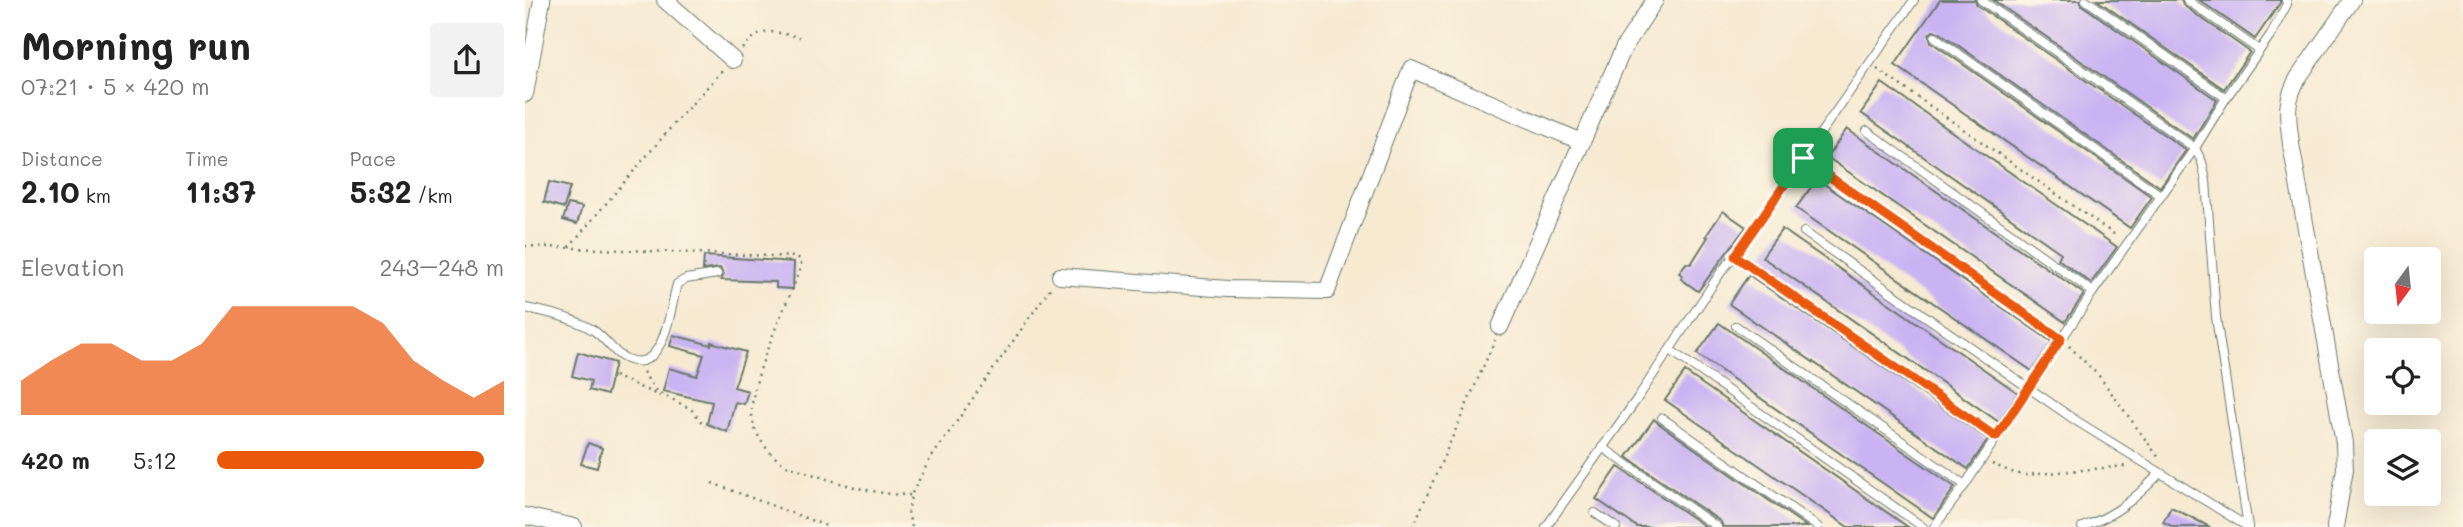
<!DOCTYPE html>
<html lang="en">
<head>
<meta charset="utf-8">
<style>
  body { margin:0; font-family:Mali,sans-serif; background:#f2f2f2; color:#222; height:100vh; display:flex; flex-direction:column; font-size:26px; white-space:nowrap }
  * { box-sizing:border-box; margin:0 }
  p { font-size:23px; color:#767676 }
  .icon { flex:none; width:38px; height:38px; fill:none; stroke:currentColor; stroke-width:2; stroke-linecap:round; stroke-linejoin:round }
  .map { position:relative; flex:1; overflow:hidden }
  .side { display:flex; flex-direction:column; background:#fff; width:525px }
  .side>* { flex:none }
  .needle { width:46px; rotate:195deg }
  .fabs { position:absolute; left:1839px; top:247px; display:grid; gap:14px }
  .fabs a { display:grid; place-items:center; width:77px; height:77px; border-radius:7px; background:#fff; box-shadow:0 7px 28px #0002; font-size:35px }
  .pin { position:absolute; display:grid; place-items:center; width:60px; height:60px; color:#fff; margin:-30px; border-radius:14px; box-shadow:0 4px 10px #0006 }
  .round { display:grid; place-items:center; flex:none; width:74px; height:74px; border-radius:7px; background:#f2f2f2 }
  .head { display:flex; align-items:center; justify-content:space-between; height:119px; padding:0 21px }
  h1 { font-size:38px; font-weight:700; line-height:52px }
  .figures { display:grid; grid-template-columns:repeat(3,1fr); gap:10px; height:119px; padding:7px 21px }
  .figures div { display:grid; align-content:center }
  .figures b { font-size:30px; font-weight:700 }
  .figures small { font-size:19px; font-weight:400 }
  .figures p { font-size:19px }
  .chart { height:196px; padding:14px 21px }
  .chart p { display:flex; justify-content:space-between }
  .chart svg { width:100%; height:126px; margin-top:7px; fill:#ea580c; opacity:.7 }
  ul { padding:0 21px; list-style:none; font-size:23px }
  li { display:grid; grid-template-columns:112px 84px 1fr; align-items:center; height:52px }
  li i { height:18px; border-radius:9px; background:#ea580c }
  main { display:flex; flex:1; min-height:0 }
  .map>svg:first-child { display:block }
  .building { fill:#c9b3f3 }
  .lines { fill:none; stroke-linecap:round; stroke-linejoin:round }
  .lane-casing { stroke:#6a7a6b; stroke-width:10 }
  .street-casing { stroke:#6a7a6b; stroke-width:18 }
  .path { stroke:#6a7a6b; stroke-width:2.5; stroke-dasharray:2 5; stroke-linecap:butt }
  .lane { stroke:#fff; stroke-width:8 }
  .street { stroke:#fff; stroke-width:16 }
  .route-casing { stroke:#fff; stroke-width:14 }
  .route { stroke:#ea580c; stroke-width:9 }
</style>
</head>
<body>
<main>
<section class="side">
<div class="head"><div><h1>Morning run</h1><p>07:21 · 5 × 420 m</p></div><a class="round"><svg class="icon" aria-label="share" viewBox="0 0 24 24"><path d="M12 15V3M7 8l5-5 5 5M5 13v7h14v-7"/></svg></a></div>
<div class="figures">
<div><p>Distance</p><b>2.10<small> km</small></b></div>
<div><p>Time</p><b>11:37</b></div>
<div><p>Pace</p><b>5:32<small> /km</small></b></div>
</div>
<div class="chart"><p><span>Elevation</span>243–248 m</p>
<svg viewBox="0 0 160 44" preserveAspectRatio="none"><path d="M0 44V32L10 25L20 19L30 19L40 25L50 25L60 19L70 6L80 6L90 6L100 6L110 6L120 12L130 25L140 32L150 38L160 32V44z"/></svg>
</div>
<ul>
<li><b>420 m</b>5:12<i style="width:93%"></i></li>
</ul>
</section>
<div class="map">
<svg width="1938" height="527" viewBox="0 0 1938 527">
  <rect width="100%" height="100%" fill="#fcf5e5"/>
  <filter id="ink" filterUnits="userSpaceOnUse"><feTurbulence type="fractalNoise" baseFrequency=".0143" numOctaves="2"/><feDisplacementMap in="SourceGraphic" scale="14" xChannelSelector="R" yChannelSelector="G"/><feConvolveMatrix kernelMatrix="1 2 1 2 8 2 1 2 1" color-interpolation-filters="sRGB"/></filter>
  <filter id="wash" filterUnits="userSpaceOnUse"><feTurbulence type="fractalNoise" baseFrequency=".00686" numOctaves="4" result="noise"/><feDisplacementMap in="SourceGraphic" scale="28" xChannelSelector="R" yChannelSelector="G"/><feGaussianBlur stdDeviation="1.57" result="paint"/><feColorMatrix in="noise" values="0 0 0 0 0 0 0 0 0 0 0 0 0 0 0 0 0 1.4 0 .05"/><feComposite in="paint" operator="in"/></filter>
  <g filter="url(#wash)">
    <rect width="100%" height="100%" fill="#f6ead1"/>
    <g id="blocks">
      <g class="building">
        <path d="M 1415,0 L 1450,0 L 1452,5 L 1661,150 L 1635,187 L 1414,32 L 1408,31 L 1404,34 L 1406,42 L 1627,197 L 1605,228 L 1370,65 Z"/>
        <path d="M 1468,0 L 1555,0 L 1557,5 L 1692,100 L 1668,139 Z"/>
        <path d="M 1572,0 L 1656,0 L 1658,5 L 1725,52 L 1699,89 Z"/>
        <path d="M 1674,0 L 1755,0 L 1755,3 L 1730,39 Z"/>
        <path d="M 1357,83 L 1592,247 L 1566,283 L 1533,259 L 1536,253 L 1336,113 Z"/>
        <path d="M 1322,129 L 1559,294 L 1540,322 L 1302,157 Z"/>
        <path d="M 1292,179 L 1527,342 L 1507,371 L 1271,208 Z"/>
        <path d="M 24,182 L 45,187 L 39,208 L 19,202 Z"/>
        <path d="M 43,204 L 57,207 L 52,224 L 38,220 Z"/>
        <path d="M 1198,211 L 1221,227 L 1173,291 L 1156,279 L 1157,275 L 1154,273 L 1161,263 L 1166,264 L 1183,237 L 1181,236 Z"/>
        <path d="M 1257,229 L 1493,393 L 1474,422 L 1237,257 Z"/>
        <path d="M 179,256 L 269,262 L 268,289 L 251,288 L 251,282 L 196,280 L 199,274 L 195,268 L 178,270 Z"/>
        <path d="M 1224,275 L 1463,439 L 1443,469 L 1204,304 Z"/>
        <path d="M 1194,323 L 1430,487 L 1408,518 L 1172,354 Z"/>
        <path d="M 148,335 L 186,345 L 186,342 L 221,352 L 209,387 L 223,391 L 219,404 L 210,402 L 202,432 L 182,424 L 187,402 L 138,391 L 144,368 L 172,376 L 179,355 L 145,346 Z"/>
        <path d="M 53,352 L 90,363 L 82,395 L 64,390 L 66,381 L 47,376 Z"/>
        <path d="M 1160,372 L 1383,527 L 1323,527 L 1140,400 Z"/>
        <path d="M 1129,419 L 1133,423 L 1282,527 L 1198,527 L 1196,522 L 1102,457 Z"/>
        <path d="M 63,443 L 77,448 L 72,468 L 56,464 Z"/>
        <path d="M 1093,467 L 1095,468 L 1181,527 L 1112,527 L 1071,499 Z"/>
        <path d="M 1646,507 L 1685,527 L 1649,527 L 1638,522 Z"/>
      </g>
    </g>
  </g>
  <g filter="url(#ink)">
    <use href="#blocks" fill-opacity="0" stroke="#6a7a6b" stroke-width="2"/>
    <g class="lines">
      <g class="lane-casing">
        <g id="lane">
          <path d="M 1456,0 L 1670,148 L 1677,162 L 1681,181 L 1691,317 L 1723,527"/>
          <path d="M 1561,0 L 1701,98"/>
          <path d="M 1662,0 L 1734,50"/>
          <path d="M 1410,37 L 1635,195"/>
          <path d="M 1342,131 L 1568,292"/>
          <path d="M 1278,158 L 1536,339"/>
          <path d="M 1279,232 L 1550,420 L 1723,527"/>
          <path d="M 1210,255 L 1471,437"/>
          <path d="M 0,308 C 23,312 48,318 68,330 C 79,337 86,349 96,356 C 139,382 145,309 152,284 L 161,279 L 192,274"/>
          <path d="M 1211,326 L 1440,485"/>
          <path d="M 1145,350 L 1398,527"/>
          <path d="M 1137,418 L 1293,527"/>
          <path d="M 1077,447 L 1192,527"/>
          <path d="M 1070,513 L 1091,527"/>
          <path d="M 1021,527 L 1112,399 L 1196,272 L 1210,255 L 1389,0"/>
          <path d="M 1409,527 L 1440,485 L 1568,292 L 1670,148 L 1701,98 L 1746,34 L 1762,4 L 1761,0"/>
          <path d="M 1557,527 C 1590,516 1611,498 1634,474"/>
        </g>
      </g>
      <g class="street-casing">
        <g id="street">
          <path d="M 140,0 L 208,60"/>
          <path d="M 0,94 L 17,0"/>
          <path d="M 535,276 L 703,289 L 802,291 L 886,69 L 1057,142"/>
          <path d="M 975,327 L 1099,47 L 1130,0"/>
          <path d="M 0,516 L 49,527"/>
          <path d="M 1810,527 L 1820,469 L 1819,443 L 1766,144 C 1763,117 1759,103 1773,78 L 1827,0"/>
        </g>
      </g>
      <g class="path">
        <path d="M 217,49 C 238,25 247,32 275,37"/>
        <path d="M 1352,69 L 1593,237"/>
        <path d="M 0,246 L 272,257 L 276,260 L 276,267 C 263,303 224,379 227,415 C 228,435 246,458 263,466 C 302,479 344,495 386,495"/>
        <path d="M 44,247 L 154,118 L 198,70"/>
        <path d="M 1544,346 L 1574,376 L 1634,458"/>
        <path d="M 118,372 L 131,391 L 166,409 L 180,426"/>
        <path d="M 89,376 L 135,396"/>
        <path d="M 1467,464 L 1489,473 L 1502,475 L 1601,466"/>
        <path d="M 187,483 L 304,527"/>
        <path d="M 387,527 L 383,514 L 386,495 L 404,461 L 526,287"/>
        <path d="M 888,527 L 970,340"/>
      </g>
      <use href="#lane" class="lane"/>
      <use href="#street" class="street"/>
    </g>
  </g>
  <g class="lines" filter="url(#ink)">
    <g class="route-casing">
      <path id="route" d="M 1278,158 L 1536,339 L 1471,437 L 1210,256 Z"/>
    </g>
    <use href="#route" class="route"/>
  </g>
</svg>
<div class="fabs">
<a><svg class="needle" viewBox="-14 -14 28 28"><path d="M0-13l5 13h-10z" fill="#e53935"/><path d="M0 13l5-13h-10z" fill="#767676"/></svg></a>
<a><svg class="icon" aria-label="locate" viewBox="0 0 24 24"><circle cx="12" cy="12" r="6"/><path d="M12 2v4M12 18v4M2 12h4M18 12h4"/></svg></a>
<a><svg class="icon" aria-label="layers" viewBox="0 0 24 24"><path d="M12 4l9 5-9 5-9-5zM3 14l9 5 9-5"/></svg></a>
</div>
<div class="pin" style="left:1278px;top:158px;background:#1e9e55"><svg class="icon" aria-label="arrive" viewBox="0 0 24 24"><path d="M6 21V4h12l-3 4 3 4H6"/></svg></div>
</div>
</main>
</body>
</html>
